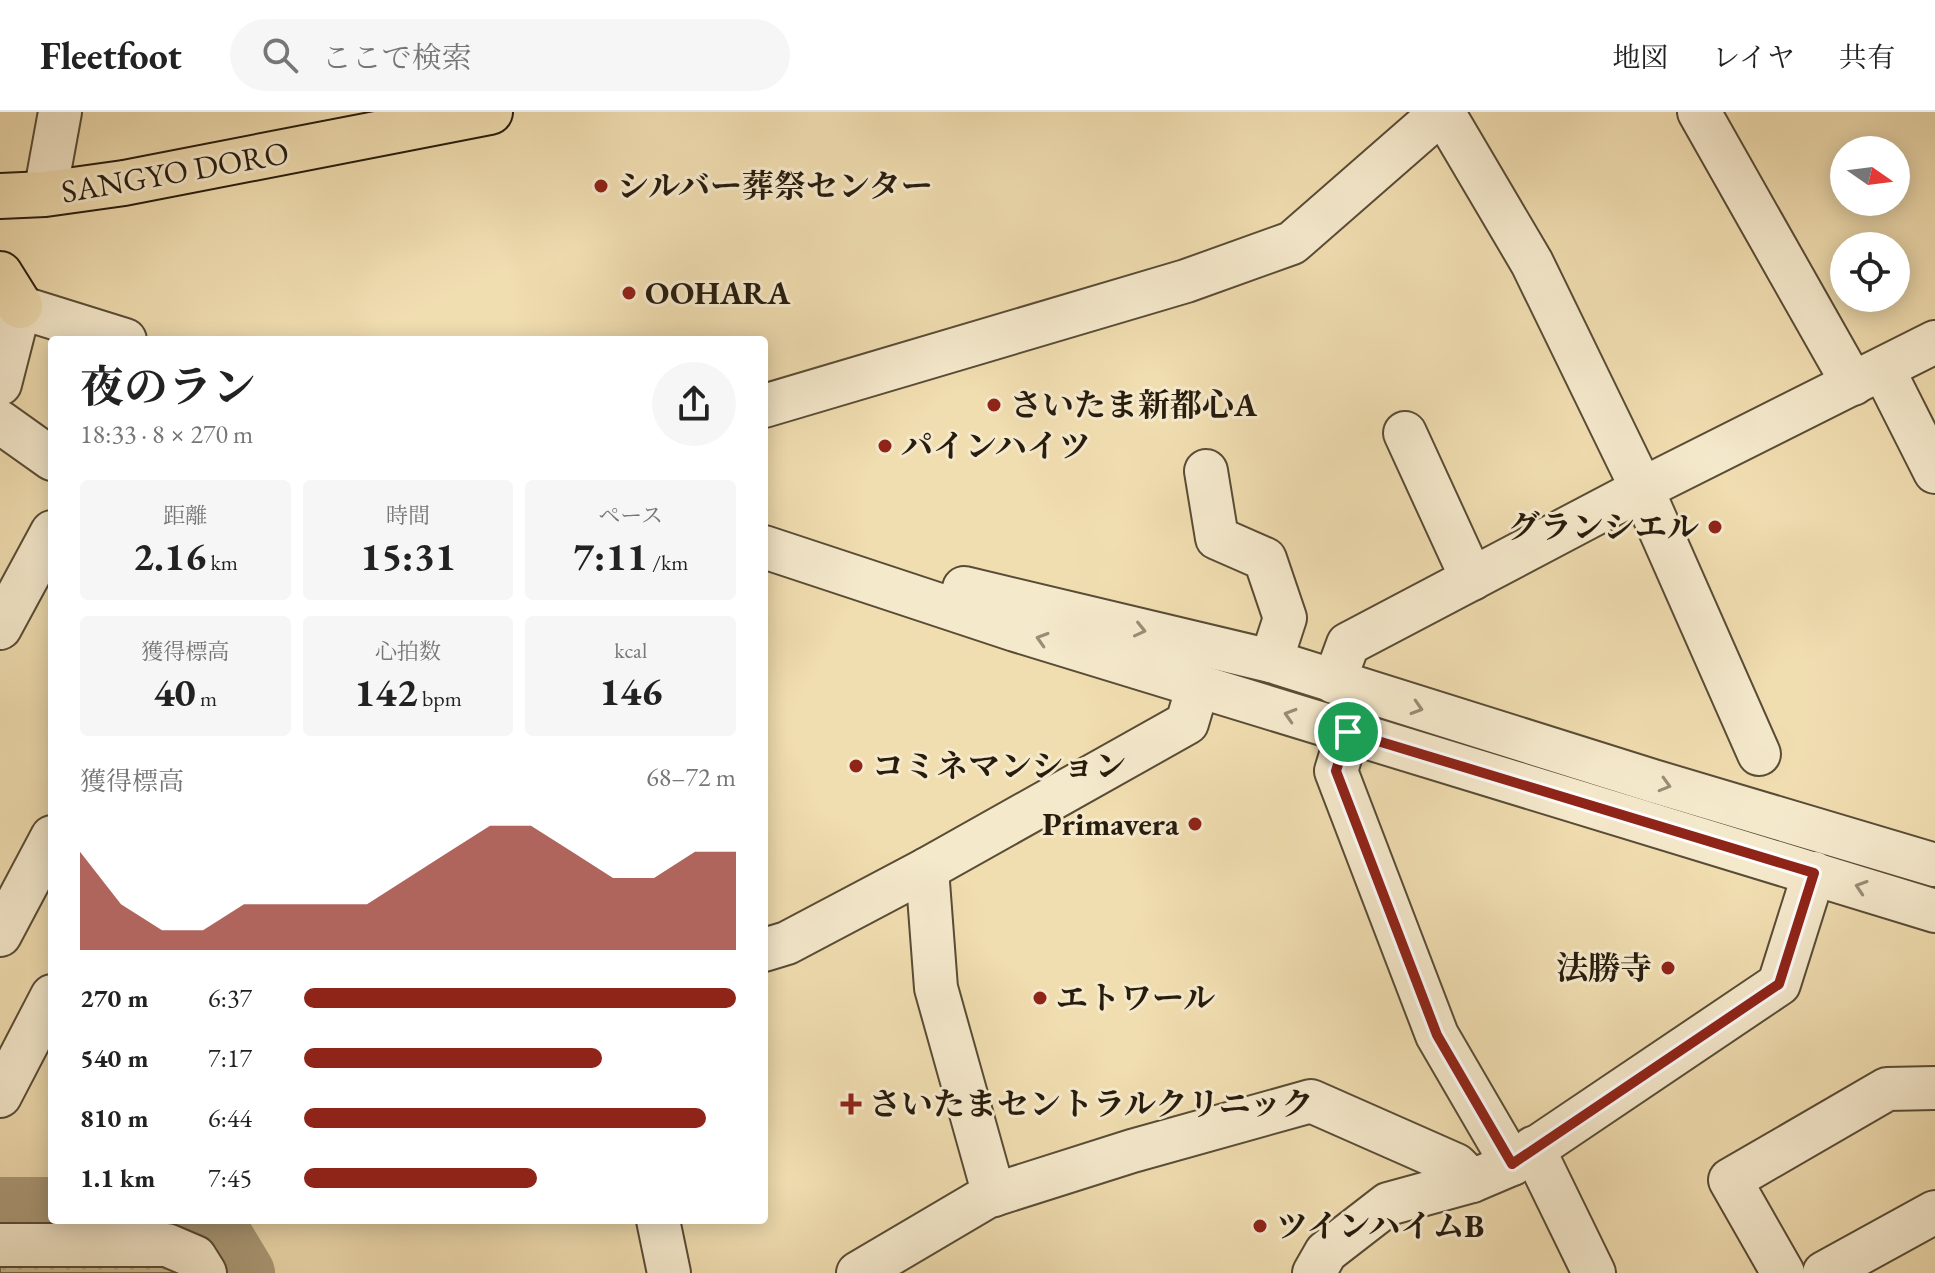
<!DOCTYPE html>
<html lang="ja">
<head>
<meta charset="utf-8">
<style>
  body { margin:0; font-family:"EB Garamond","Noto Serif JP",serif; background:#f6f6f6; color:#222; height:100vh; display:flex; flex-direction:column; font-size:30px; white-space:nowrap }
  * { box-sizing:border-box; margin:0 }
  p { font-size:26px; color:#767676 }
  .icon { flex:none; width:44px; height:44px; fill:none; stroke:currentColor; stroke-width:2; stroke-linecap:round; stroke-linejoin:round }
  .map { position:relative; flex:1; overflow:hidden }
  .side { position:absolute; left:48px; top:224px; width:720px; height:888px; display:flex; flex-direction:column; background:#fff; border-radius:8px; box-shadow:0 4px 20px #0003 }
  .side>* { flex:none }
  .needle { width:52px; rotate:104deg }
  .controls { position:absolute; left:1830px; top:24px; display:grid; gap:16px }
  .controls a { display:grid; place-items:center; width:80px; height:80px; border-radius:50%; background:#fff; box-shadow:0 4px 20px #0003; font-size:40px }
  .pin { position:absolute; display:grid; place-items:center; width:68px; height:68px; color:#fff; margin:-34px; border:4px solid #fff; border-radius:50%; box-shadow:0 2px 8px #0007 }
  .round { display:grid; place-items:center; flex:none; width:84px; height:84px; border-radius:42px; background:#f6f6f6 }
  .headline { display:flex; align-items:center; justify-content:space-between; height:136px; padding:0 32px }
  h1 { font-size:44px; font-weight:700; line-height:60px }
  .figures { display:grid; grid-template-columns:repeat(3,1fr); gap:12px; height:136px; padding:8px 32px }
  .figures div { display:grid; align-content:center; border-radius:8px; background:#f6f6f6; text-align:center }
  .figures b { font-size:40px; font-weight:700 }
  .figures small { font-size:22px; font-weight:400 }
  .figures p { font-size:22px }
  .chart { height:224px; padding:16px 32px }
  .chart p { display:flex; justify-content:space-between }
  .chart svg { width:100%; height:144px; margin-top:8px; fill:#8f2418; opacity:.7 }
  ul { padding:0 32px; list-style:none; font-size:26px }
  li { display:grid; grid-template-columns:128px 96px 1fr; align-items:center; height:60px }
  li i { height:20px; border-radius:10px; background:#8f2418 }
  header { display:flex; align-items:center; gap:48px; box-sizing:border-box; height:112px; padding:0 40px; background:#fff; border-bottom:2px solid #e0e0e0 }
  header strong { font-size:38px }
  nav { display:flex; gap:44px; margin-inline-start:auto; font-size:28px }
  .search { width:560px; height:72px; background:#f6f6f6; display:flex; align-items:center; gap:20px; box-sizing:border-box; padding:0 28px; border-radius:44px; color:#767676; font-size:30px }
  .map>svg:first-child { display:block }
  .grass { fill:url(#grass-dots); stroke:#7a6c51; stroke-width:2 }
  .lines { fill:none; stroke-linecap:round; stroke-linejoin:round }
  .river { stroke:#ac9b79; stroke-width:62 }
  .minor-casing { stroke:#594c36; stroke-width:46 }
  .major-casing { stroke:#271c0e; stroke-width:48 }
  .minor { stroke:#f5e9cc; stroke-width:42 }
  .major { stroke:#f0ddb0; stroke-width:44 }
  .oneway { stroke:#988d76 }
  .route-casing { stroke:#fff; stroke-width:16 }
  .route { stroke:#8f2418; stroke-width:10 }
  .poi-dot { fill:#8f2418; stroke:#f5e9cc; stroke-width:3 }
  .labels { text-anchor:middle; stroke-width:6; stroke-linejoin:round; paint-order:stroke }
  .street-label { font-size:32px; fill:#271c0e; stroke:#f5e9cc }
  .poi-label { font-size:32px; font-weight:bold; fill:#271c0e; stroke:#f5e9cc; text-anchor:start }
</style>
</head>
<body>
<header>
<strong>Fleetfoot</strong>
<div class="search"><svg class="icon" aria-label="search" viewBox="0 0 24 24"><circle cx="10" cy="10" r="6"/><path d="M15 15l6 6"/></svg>ここで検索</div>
<nav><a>地図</a><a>レイヤ</a><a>共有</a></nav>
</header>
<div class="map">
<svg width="1935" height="1161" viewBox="0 0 1935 1161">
  <defs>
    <pattern id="grass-dots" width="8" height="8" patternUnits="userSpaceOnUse" patternTransform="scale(2)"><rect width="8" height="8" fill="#cebc94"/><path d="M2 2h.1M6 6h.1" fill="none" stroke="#b1a17e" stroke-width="1.8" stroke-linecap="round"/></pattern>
  </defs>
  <rect width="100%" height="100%" fill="#f0ddb0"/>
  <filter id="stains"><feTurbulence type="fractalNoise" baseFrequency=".0025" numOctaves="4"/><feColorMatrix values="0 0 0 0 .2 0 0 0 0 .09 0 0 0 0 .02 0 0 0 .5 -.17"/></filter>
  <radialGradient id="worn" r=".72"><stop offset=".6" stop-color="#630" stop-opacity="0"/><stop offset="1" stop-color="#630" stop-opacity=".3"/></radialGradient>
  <path class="grass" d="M 163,1148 L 181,1161 L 0,1161 L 0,1152 Z"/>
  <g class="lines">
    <g class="river">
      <path d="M 0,1096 L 52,1096"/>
      <path d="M 208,1108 L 214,1111 L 244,1161"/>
    </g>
    <g class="minor-casing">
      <g id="minor">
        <path d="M 1443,0 L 1532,151 L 1642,377 L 1759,642"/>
        <path d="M 1699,0 L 1853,272"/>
        <path d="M 45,82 L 60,0"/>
        <path d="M 0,189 L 125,228"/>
        <path d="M 1883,257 L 1935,360"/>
        <path d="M 0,272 L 20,194"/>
        <path d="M 764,294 L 1186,169 L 1292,131 L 1442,0"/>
        <path d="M 0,310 L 52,347"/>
        <path d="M 1405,321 L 1472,467"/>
        <path d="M 1206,359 L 1217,426 L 1265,447 L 1285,506 L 1271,549"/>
        <path d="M 764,435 L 1015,518 L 1935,799"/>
        <path d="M 964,476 L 1271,549 L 1653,669 L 1935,753"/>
        <path d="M 0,516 L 52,420"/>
        <path d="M 1334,570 L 1348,532 L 1642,377 L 1935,230"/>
        <path d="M 1348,620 L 1336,659 L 1437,923 L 1512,1052"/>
        <path d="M 927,757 L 936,876 L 994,1083"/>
        <path d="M 0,823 L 52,725"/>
        <path d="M 764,838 L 787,831 L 927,757 L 1187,611 L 1198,574"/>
        <path d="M 0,984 L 52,884"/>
        <path d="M 1533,1036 L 1594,1161"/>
        <path d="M 658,1108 L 669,1161"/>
        <path d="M 0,1133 L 167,1133 L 195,1145 L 205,1161"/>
        <path d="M 858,1161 L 987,1085 L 1132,1039 L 1311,989 L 1456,1053 L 1472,1069"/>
        <path d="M 1314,1161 L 1326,1140 L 1388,1092 L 1472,1069 L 1512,1052 L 1779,872 L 1814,761"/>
        <path d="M 1783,1161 L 1730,1068 L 1887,977 L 1935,976"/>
        <path d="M 1824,1161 L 1935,1100"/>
      </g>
    </g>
    <g class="major-casing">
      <g id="major">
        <path d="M 0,84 L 45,82 L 124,71 L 490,0"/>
        <path d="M 0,162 L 20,194"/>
      </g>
    </g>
    <use href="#minor" class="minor"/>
    <use href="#major" class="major"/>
  </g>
  <defs><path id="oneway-chevron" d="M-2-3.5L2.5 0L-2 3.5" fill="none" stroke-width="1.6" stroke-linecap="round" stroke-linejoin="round" transform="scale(2)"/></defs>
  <g class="oneway">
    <use href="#oneway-chevron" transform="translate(1140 518) rotate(13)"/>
    <use href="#oneway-chevron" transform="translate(1042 527) rotate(-163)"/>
    <use href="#oneway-chevron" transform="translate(1417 596) rotate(17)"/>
    <use href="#oneway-chevron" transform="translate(1290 603) rotate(-163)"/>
    <use href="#oneway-chevron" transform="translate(1665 673) rotate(16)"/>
    <use href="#oneway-chevron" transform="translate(1861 775) rotate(-162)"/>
  </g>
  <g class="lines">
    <g class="route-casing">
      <path id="route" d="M 1348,620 L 1814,761 L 1779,872 L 1512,1052 L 1437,923 L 1336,659 Z"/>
    </g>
    <use href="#route" class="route"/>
  </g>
  <g class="poi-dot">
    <circle cx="601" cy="74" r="8"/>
    <circle cx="629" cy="181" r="8"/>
    <circle cx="994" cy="293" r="8"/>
    <circle cx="885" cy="334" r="8"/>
    <circle cx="1715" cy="415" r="8"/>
    <circle cx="856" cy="654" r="8"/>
    <circle cx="1195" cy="712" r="8"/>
    <circle cx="1668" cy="856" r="8"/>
    <circle cx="1040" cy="886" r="8"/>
    <path d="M847 980h8v8h8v8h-8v8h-8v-8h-8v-8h8z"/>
    <circle cx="1260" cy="1114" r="8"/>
  </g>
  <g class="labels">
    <g class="street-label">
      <text transform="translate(175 60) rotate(-10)" y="11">SANGYO DORO</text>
    </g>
    <g class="poi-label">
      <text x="617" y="85">シルバー葬祭センター</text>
      <text x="645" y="192">OOHARA</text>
      <text x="1010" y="304">さいたま新都心A</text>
      <text x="901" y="345">パインハイツ</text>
      <text x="1699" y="426" text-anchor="end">グランシエル</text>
      <text x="872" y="665">コミネマンション</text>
      <text x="1179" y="723" text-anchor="end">Primavera</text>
      <text x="1652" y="867" text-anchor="end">法勝寺</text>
      <text x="1056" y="897">エトワール</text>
      <text x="869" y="1003">さいたまセントラルクリニック</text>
      <text x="1276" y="1125">ツインハイムB</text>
    </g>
  </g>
  <rect width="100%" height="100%" filter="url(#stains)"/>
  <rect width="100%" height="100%" fill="url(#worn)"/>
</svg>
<div class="controls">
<a><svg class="needle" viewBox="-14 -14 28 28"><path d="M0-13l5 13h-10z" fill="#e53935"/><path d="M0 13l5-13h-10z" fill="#767676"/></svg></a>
<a><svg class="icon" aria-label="locate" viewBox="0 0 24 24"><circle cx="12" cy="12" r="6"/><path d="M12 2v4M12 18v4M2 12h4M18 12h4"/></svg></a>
</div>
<div class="pin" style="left:1348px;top:620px;background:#1e9e55"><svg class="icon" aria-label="arrive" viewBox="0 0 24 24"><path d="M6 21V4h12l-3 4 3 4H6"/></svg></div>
<section class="side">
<div class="headline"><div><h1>夜のラン</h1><p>18:33 · 8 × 270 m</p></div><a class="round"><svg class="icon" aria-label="share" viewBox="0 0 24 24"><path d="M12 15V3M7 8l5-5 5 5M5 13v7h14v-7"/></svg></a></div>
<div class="figures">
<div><p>距離</p><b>2.16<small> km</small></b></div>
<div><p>時間</p><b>15:31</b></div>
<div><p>ペース</p><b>7:11<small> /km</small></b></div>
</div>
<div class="figures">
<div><p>獲得標高</p><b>40<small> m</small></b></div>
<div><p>心拍数</p><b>142<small> bpm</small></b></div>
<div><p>kcal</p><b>146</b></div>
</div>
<div class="chart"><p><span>獲得標高</span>68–72 m</p>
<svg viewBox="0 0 160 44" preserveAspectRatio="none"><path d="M0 44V14L10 30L20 38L30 38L40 30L50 30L60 30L70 30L80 22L90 14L100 6L110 6L120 14L130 22L140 22L150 14L160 14V44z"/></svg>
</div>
<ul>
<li><b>270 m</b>6:37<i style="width:100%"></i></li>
<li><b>540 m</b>7:17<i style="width:69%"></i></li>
<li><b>810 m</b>6:44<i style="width:93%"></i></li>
<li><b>1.1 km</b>7:45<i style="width:54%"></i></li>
</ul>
</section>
</div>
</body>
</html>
